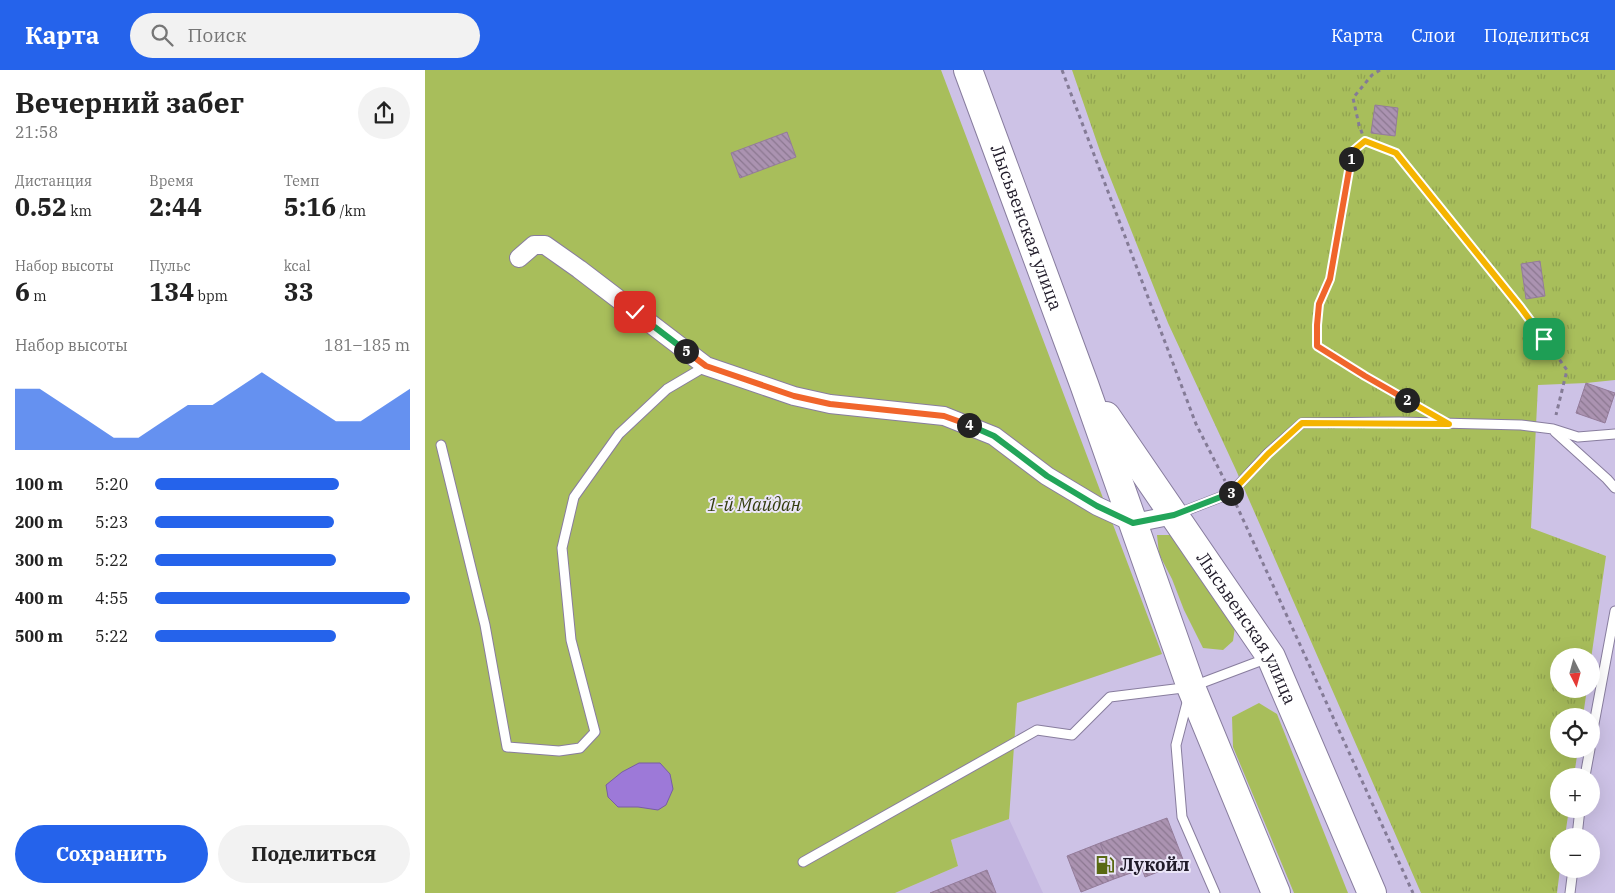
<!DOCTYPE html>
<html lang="ru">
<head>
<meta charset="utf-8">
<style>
  body { margin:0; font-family:"IBM Plex Serif",serif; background:#f2f2f2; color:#222; height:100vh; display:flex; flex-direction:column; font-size:19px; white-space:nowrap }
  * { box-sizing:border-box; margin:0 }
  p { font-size:16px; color:#767676 }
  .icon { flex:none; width:28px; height:28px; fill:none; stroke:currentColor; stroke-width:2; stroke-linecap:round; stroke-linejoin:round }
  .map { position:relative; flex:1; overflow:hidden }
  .panel { display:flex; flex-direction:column; background:#fff; width:425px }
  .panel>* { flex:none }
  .needle { width:32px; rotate:174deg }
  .fabs { position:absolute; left:1125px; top:578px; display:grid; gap:10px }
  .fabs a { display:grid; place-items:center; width:50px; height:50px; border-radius:50%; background:#fff; box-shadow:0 5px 20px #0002; font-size:25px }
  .pin { position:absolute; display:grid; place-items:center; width:42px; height:42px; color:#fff; margin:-21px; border-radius:10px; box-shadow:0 2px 8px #0006 }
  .km { position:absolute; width:25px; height:25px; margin:-12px; border-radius:50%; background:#222; color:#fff; font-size:14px; line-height:25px; text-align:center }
  .round { display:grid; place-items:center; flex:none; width:52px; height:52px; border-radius:26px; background:#f2f2f2 }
  .summary { display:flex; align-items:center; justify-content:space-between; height:85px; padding:0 15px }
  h1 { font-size:28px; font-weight:700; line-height:38px }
  .stats { display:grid; grid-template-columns:repeat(3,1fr); gap:8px; height:85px; padding:5px 15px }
  .stats div { display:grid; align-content:center }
  .stats b { font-size:25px; font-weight:700 }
  .stats small { font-size:14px; font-weight:400 }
  .stats p { font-size:14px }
  .chart { height:140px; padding:10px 15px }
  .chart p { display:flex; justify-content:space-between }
  .chart svg { width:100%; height:90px; margin-top:5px; fill:#2563eb; opacity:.7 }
  .primary-button { display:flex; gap:10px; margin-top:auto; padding:10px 15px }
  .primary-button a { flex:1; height:58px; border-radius:30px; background:#2563eb; color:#fff; font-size:20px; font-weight:700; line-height:58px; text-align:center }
  .primary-button a+a { background:#f2f2f2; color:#222 }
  ul { padding:0 15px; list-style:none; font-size:16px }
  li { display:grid; grid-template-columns:80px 60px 1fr; align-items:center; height:38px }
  li i { height:12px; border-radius:6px; background:#2563eb }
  header { display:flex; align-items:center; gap:30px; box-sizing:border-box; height:70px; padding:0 25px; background:#2563eb; color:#fff }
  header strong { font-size:24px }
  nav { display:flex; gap:28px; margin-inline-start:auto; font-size:18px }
  .search { width:350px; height:45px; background:#f2f2f2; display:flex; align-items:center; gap:12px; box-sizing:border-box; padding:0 18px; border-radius:28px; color:#767676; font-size:19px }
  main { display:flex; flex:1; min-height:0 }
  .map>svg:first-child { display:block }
  .built { fill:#c3b5e0 }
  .green { fill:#a8be5b }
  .park { fill:url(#park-tufts) }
  .water { fill:#9d79d8; stroke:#785da4 }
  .building { fill:url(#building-back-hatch); stroke:#947c9a }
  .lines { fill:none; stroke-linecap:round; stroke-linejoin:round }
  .lane-casing { stroke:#887d9e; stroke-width:11 }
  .street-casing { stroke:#887d9e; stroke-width:20 }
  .primary-casing { stroke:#887d9e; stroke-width:30 }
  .path { stroke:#847b96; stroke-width:3; stroke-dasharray:4 4; stroke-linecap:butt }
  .lane { stroke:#fff; stroke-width:9 }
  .street { stroke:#fff; stroke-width:18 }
  .primary { stroke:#fff; stroke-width:28 }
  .split-1-casing { stroke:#fff; stroke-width:10 }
  .split-2-casing { stroke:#fff; stroke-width:10 }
  .split-3-casing { stroke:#fff; stroke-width:10 }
  .split-4-casing { stroke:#fff; stroke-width:10 }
  .split-5-casing { stroke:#fff; stroke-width:10 }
  .split-6-casing { stroke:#fff; stroke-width:10 }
  .split-1 { stroke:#f5b400; stroke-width:6 }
  .split-2 { stroke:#f0652b; stroke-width:6 }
  .split-3 { stroke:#f5b400; stroke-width:6 }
  .split-4 { stroke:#22a559; stroke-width:6 }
  .split-5 { stroke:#f0652b; stroke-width:6 }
  .split-6 { stroke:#22a559; stroke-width:6 }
  .labels { text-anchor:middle; stroke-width:4; stroke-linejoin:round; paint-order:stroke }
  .street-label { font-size:18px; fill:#201b29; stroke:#ebe6f8 }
  .park-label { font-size:18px; font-style:italic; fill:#343d0f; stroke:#ebe6f8 }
  .poi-label { font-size:18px; font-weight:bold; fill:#201b29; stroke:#ebe6f8; text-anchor:start }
</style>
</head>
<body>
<header>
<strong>Карта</strong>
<div class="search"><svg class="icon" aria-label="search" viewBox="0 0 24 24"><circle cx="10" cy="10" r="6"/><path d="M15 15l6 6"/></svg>Поиск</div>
<nav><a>Карта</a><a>Слои</a><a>Поделиться</a></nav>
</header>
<main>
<section class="panel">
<div class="summary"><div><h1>Вечерний забег</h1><p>21:58</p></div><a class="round"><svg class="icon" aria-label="share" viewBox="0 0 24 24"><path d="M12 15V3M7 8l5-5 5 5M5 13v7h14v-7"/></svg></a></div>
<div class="stats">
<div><p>Дистанция</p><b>0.52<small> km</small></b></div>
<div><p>Время</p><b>2:44</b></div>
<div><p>Темп</p><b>5:16<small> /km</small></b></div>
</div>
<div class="stats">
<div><p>Набор высоты</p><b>6<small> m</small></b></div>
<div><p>Пульс</p><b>134<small> bpm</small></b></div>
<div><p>kcal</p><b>33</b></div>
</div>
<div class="chart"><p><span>Набор высоты</span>181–185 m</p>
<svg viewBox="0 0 160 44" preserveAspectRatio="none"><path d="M0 44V14L10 14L20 22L30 30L40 38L50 38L60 30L70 22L80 22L90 14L100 6L110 14L120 22L130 30L140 30L150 22L160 14V44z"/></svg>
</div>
<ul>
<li><b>100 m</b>5:20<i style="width:72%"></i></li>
<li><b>200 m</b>5:23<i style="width:70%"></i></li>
<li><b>300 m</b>5:22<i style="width:71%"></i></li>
<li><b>400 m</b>4:55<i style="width:100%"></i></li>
<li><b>500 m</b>5:22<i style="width:71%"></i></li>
</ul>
<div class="primary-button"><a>Сохранить</a><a>Поделиться</a></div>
</section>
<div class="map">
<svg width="1190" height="823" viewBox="0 0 1190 823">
  <defs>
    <pattern id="park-tufts" width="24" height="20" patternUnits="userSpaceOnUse" patternTransform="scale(1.25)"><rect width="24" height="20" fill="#a8be5b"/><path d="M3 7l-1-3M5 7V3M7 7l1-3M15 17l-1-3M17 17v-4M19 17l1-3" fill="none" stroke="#90a34f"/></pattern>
    <pattern id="building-back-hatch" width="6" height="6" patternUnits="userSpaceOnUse" patternTransform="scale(1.25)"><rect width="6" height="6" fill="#ab93b1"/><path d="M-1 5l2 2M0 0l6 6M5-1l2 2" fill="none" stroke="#8b7790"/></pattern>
  </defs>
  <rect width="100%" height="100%" fill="#cdc2e6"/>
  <path class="built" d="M 584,749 L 618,823 L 470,823 L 533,796 L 526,770 Z"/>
  <g class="green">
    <path d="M 0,0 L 516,0 L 737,584 L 592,633 L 584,749 L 526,770 L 533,796 L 470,823 L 0,823 Z"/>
    <path d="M 732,465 L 748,465 L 810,557 L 808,571 L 798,580 L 778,578 L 759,540 L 747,509 L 734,484 Z"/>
    <path d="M 834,633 L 852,644 L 923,823 L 869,823 L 808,677 L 807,647 Z"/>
  </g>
  <path class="park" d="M 647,0 L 1190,0 L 1190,310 L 1161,313 L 1113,315 L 1106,458 L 1181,486 L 1166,589 L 1166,586 L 1134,586 L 1134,619 L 1162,619 L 1158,646 L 1134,646 L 1134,679 L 1153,679 L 1149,706 L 1134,706 L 1134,739 L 1144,739 L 1140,766 L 1134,766 L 1134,799 L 1135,799 L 1132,823 L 996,823 L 811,400 L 743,253 L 677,87 Z"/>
  <path class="water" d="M 214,693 L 235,693 L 245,704 L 248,719 L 241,735 L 233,740 L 213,737 L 193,737 L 183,727 L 181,715 L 197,702 Z"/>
  <g class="building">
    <path d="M 950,35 L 973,38 L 970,66 L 946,63 Z"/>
    <path d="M 362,62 L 371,87 L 315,108 L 306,83 Z"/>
    <path d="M 1115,191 L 1120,226 L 1101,229 L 1096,194 Z"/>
    <path d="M 1161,313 L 1190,323 L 1180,353 L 1151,343 Z"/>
    <path d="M 742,748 L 759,792 L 720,807 L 717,799 L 689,809 L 675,773 Z"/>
    <path d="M 675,773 L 689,809 L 656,822 L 642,786 Z"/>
    <path d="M 562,800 L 571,823 L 505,823 Z"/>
  </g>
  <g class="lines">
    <g class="lane-casing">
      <g id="lane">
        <path d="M 1130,362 L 1182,409 L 1190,418"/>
        <path d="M 16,375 L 60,555 L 82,677 L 134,681 L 155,678 L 170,662 L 146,570 L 137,478 L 149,427 L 194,364 L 242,319 L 281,296"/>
        <path d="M 752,444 L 806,423 L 843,383 L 877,353 L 974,352 L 1096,355 L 1128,359 L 1153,367 L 1190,364"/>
        <path d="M 763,629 L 751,675 L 757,747 L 790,823"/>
        <path d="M 1166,670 L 1190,541"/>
        <path d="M 1160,706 L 1165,679"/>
        <path d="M 1152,766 L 1155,739"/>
        <path d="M 378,792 L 612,660 L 647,665 L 685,627 L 766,617 L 843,588"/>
        <path d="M 1145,823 L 1148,799"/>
      </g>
    </g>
    <g class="street-casing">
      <path id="street" d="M 94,188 L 109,175 L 120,175 L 154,199 L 281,296 L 369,326 L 405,334 L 519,346 L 569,366 L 622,406 L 672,436 L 709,453 L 749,445"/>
    </g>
    <g class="primary-casing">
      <g id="primary">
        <path id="s1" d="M 543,0 L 659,314 L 766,617 L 851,823"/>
        <path id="s2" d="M 681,346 L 846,587 L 947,823"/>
      </g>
    </g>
    <g class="path">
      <path d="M 637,0 L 771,354 L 800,411"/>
      <path d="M 940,71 L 934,55 L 928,28 L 947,5 L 955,0"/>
      <path d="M 995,337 L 940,306 L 892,276 L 891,255 L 894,234 L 905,209 L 928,81 L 940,71 L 971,83 L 1096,237 L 1142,300 L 1131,345"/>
      <path d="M 811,434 L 988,823"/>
    </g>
    <use href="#lane" class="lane"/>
    <use href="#street" class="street"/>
    <use href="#primary" class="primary"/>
  </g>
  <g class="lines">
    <g class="split-1-casing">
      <path id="split-1" d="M 926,89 L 928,81 L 940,71 L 971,83 L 1096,238 L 1119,269"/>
    </g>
    <g class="split-2-casing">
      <path id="split-2" d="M 926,89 L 905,209 L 894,234 L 892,255 L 892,276 L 940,306 L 982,330"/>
    </g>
    <g class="split-3-casing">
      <path id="split-3" d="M 806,423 L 843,384 L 877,353 L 1024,354 L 982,330"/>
    </g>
    <g class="split-4-casing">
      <path id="split-4" d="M 544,355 L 569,366 L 622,406 L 672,436 L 708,453 L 749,445 L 806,423"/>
    </g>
    <g class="split-5-casing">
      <path id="split-5" d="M 261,281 L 281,296 L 369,326 L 405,334 L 519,346 L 544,355"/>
    </g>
    <g class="split-6-casing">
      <path id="split-6" d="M 210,242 L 261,281"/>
    </g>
    <use href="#split-1" class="split-1"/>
    <use href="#split-2" class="split-2"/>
    <use href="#split-3" class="split-3"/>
    <use href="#split-4" class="split-4"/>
    <use href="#split-5" class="split-5"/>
    <use href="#split-6" class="split-6"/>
  </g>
  <defs>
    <g id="fuel-bare" transform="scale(1.5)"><path d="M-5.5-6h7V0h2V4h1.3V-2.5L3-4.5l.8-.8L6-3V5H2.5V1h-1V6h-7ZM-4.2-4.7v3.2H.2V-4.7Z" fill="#596912" stroke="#ebe6f8" stroke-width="2.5" paint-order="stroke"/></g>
  </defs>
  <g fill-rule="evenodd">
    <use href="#fuel-bare" x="680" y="795"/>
  </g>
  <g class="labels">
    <g class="street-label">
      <text dy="6" stroke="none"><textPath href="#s1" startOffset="168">Лысьвенская улица</textPath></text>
      <text dy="6" stroke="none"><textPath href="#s2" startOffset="255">Лысьвенская улица</textPath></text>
    </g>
    <g class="park-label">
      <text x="329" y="441">1-й Майдан</text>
    </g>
    <g class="poi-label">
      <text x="695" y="801">Лукойл</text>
    </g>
  </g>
</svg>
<div class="fabs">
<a><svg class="needle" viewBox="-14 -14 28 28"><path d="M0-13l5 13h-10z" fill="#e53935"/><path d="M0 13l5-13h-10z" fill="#767676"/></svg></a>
<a><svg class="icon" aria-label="locate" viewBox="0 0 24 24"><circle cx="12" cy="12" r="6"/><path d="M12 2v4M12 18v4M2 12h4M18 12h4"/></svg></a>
<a>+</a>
<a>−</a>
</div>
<div class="pin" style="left:1119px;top:269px;background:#1e9e55"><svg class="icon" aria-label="arrive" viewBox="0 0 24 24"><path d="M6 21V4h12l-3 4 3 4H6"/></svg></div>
<div class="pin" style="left:210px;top:242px;background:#d93025"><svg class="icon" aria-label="check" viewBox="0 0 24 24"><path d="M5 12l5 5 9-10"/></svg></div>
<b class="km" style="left:926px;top:89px">1</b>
<b class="km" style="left:982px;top:330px">2</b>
<b class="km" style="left:806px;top:423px">3</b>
<b class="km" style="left:544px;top:355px">4</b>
<b class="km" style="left:261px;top:281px">5</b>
</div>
</main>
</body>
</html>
